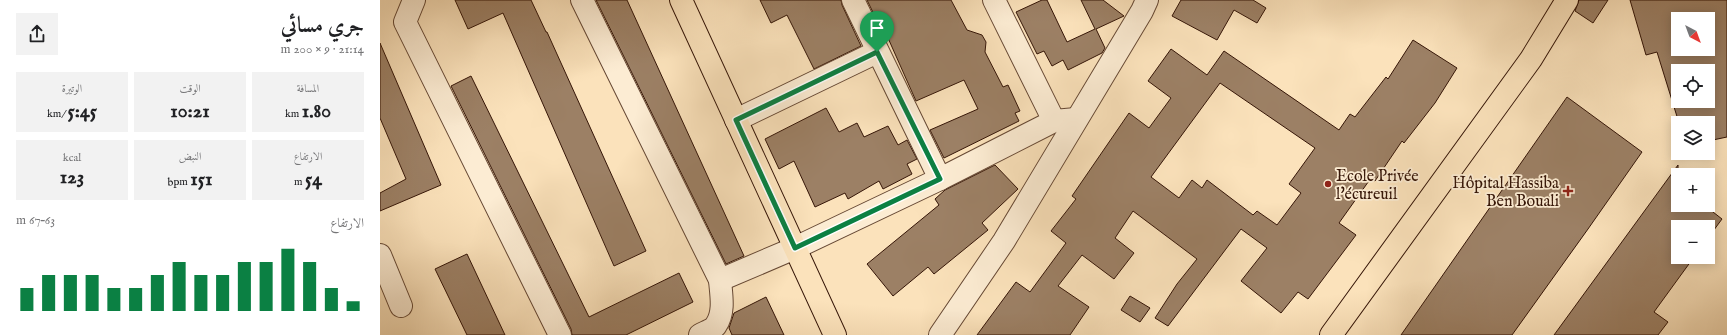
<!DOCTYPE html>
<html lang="ar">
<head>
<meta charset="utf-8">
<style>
  body { margin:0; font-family:"IM FELL English",Amiri,serif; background:#f2f2f2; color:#202124; direction:rtl; height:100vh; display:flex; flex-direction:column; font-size:15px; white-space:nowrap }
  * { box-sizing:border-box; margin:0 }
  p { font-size:13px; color:#757577 }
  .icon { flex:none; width:22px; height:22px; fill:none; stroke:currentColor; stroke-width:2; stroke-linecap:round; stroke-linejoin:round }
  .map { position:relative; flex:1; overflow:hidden; direction:ltr }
  .panel { display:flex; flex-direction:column; background:#fff; width:380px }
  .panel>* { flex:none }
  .needle { width:26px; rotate:139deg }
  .tools { position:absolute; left:1291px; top:12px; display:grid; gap:8px }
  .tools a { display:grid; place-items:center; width:44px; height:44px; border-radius:0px; background:#fff; box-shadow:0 2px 10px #0003; font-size:20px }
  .pin { position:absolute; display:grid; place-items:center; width:34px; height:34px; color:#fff; margin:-41px -17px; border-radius:50% 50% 50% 0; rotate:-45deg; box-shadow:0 0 4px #0007 }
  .pin .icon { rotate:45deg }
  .round { display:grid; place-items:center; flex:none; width:42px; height:42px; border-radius:0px; background:#f2f2f2 }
  .summary { display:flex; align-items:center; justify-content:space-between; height:68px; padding:0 16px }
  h1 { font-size:22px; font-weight:700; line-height:30px }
  .figures { display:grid; grid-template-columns:repeat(3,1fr); gap:6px; height:68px; padding:4px 16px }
  .figures div { display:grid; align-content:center; border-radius:0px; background:#f2f2f2; text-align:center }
  .figures b { font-size:20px; font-weight:700 }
  .figures small { font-size:11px; font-weight:400 }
  .figures p { font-size:11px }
  .chart { height:112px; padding:8px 16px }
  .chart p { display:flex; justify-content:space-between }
  .chart svg { width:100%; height:72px; margin-top:4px; stroke:#0b8043; stroke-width:6 }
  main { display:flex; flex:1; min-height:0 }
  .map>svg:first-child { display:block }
  .building { fill:#9c8065; stroke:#351507; fill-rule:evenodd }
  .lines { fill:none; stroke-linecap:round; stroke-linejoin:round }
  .minor-casing { stroke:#664834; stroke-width:24 }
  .major-casing { stroke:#351507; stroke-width:24 }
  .minor { stroke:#fcecd3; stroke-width:22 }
  .major { stroke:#fbe2bb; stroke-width:22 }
  .route-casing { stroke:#fff; stroke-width:8 }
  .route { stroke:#0b8043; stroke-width:5 }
  .poi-dot { fill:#8f2418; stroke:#fcecd3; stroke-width:1.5 }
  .labels { text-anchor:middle; stroke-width:3.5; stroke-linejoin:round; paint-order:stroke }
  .poi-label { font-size:16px; fill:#351507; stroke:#fcecd3; text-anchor:start }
</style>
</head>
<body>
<main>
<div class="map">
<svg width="1347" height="335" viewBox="0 0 1347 335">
  <rect width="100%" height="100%" fill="#fbe2bb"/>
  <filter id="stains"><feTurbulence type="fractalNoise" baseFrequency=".005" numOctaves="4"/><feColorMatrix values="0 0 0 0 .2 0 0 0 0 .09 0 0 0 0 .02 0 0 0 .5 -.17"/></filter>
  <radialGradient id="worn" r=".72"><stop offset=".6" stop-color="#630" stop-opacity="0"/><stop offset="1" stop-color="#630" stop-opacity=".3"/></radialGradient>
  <g class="building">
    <path d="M 75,0 L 151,0 L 166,32 L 167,32 L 266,251 L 234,266 L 123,13 L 88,29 Z"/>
    <path d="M 216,0 L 247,0 L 364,256 L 346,264 Z"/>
    <path d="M 380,0 L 461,0 L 462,5 L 481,46 L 434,69 L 407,15 L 391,23 Z"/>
    <path d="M 487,0 L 571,0 L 587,30 L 602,35 L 606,42 L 605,52 L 623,87 L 628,85 L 640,111 L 635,113 L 639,121 L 564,158 L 550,130 L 598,109 L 584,80 L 536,101 L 508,38 L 504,35 Z"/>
    <path d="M 662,0 L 667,0 L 687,42 L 715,29 L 701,0 L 723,0 L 744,16 L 716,29 L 725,48 L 722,53 L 688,70 L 683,60 L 672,66 L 664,51 L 657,54 L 636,12 Z"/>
    <path d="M 801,0 L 873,0 L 886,8 L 877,23 L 854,10 L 837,40 L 792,16 Z"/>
    <path d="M 1199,0 L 1228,0 L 1213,23 L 1195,11 Z"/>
    <path d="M 1250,0 L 1347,0 L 1347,137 L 1328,141 L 1328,123 L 1299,123 L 1277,52 L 1266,55 ZM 1298,19 L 1328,19 L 1328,49 L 1298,49 ZM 1298,71 L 1328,71 L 1328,101 L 1298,101 Z"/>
    <path d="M 1033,40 L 1077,68 L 1055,103 L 1024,143 L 1022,141 L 995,181 L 991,178 L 959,223 L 976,235 L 928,299 L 918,292 L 901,313 L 861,281 L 887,248 L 861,229 L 788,326 L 775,318 L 797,284 L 817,259 L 753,211 L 735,238 L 754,253 L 734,279 L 702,255 L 678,286 L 709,307 L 690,335 L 597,335 L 636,282 L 650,292 L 686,243 L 671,231 L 696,199 L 692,196 L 749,113 L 769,128 L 791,98 L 768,81 L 791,49 L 827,75 L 844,51 L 959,130 L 970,114 L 975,117 L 1006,77 L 1008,79 ZM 840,83 L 935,148 L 909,184 L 921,193 L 897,225 L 877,211 L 873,215 L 827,180 L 822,188 L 812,180 L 799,198 L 771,177 Z"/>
    <path d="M 0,43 L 61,185 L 0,211 L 0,193 L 26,179 L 0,118 Z"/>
    <path d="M 91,76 L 209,317 L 299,273 L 313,302 L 246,335 L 192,335 L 191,329 L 71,86 Z"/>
    <path d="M 1187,97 L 1262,152 L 1208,229 L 1132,335 L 1021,335 Z"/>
    <path d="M 446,108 L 459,132 L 477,123 L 484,137 L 508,126 L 518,145 L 527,140 L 537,159 L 527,164 L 532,174 L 503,189 L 499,181 L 468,199 L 465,193 L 435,207 L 414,161 L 399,169 L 385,139 Z"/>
    <path d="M 615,165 L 638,189 L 602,223 L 608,230 L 554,274 L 548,267 L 513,296 L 487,264 L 559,205 L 555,199 L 565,190 Z"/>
    <path d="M 1298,165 L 1298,205 L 1324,205 L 1342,219 L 1328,238 L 1328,227 L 1298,227 L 1298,257 L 1314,257 L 1274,312 L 1288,322 L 1278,335 L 1174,335 Z"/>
    <path d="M 87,254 L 125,335 L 87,335 L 55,269 Z"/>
    <path d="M 750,296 L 770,308 L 760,322 L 741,310 Z"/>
    <path d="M 386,297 L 404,335 L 352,335 L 349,328 L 354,313 Z"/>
  </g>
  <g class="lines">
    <g class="minor-casing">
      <g id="minor">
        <path d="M 34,0 L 25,22 L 180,335"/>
        <path d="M 202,0 L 340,280 C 341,294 345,312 336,325 C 333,330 325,332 320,335"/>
        <path d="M 473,0 L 560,179"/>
        <path d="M 614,0 L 674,121"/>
        <path d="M 356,120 L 497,52"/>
        <path d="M 0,255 L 21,306"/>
        <path d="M 340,280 L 415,248 L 560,179 L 674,121 L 696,119"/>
        <path d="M 560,335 L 624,241 L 762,11 L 767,0"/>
      </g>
    </g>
    <g class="major-casing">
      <g id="major">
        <path d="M 301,0 L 455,335"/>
        <path d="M 951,335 L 1151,59 L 1187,0"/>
      </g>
    </g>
    <use href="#minor" class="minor"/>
    <use href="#major" class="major"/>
  </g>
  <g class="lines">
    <g class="route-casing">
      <path id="route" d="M 497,52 L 560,179 L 415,248 L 356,120 Z"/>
    </g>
    <use href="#route" class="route"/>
  </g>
  <g class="poi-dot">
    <circle cx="948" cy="184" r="4"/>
    <path d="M1186 185h4v4h4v4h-4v4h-4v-4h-4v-4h4z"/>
  </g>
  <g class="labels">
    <g class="poi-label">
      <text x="956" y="181">Ecole Privée<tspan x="956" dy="18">l'écureuil</tspan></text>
      <text x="1179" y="188" text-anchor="end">Hôpital Hassiba<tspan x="1179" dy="18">Ben Bouali</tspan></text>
    </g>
  </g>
  <rect width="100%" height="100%" filter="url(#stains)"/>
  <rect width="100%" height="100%" fill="url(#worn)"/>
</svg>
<div class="tools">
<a><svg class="needle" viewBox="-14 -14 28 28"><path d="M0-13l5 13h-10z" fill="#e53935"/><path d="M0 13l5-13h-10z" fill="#757577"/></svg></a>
<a><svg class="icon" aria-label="locate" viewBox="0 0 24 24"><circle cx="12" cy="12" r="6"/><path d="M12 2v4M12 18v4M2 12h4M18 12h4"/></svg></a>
<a><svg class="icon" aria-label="layers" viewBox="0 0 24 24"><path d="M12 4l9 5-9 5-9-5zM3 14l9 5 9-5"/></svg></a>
<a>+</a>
<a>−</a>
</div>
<div class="pin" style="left:497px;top:52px;background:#1e9e55"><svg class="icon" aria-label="arrive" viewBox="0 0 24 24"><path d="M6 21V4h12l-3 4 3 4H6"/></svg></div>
</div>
<section class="panel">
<div class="summary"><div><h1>جري مسائي</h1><p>21:14 · 9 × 200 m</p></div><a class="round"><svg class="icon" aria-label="share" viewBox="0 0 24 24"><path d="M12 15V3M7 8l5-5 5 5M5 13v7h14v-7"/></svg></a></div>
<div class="figures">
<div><p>المسافة</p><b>1.80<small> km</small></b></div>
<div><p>الوقت</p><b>10:21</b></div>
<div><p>الوتيرة</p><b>5:45<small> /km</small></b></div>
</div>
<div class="figures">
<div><p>الارتفاع</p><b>54<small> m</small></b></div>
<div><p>النبض</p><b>151<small> bpm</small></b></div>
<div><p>kcal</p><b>123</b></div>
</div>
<div class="chart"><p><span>الارتفاع</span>63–67 m</p>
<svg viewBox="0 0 160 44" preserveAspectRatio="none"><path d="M5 44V30M15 44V22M25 44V22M35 44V22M45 44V30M55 44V30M65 44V22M75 44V14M85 44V22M95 44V22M105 44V14M115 44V14M125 44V6M135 44V14M145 44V30M155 44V38"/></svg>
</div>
</section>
</main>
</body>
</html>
